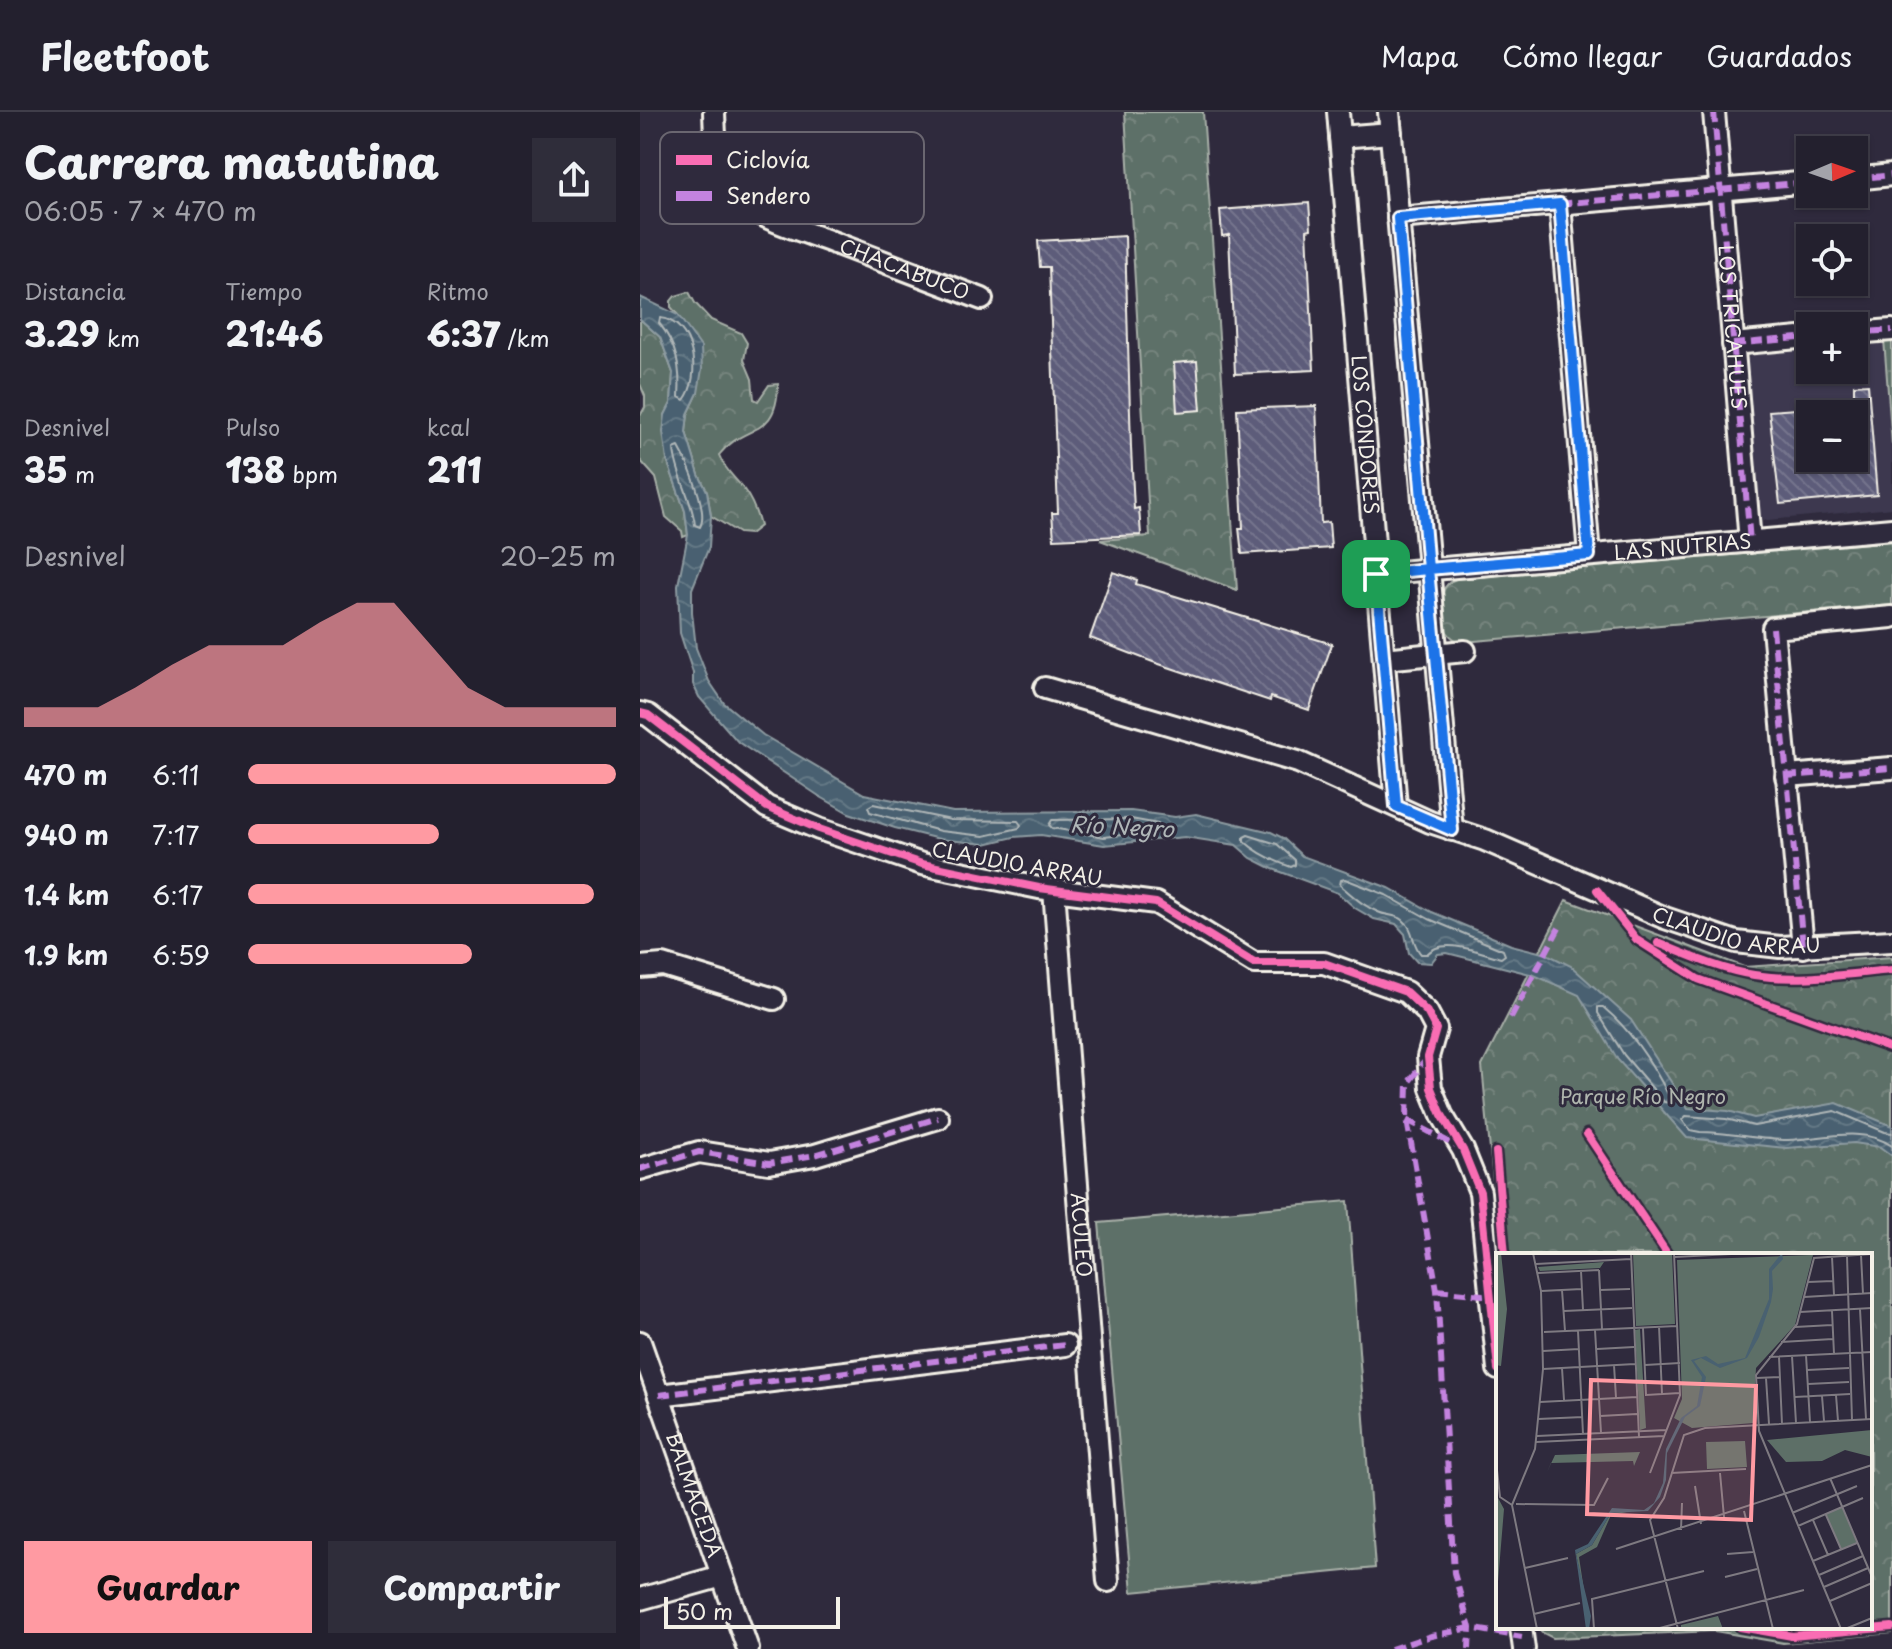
<!DOCTYPE html>
<html lang="es">
<head>
<meta charset="utf-8">
<style>
  body { margin:0; font-family:"Playpen Sans",sans-serif; background:#2f2d3a; color:#f1f3f6; height:100vh; display:flex; flex-direction:column; font-size:30px; white-space:nowrap }
  * { box-sizing:border-box; margin:0 }
  p { font-size:26px; color:#a3a3aa }
  .icon { flex:none; width:44px; height:44px; fill:none; stroke:currentColor; stroke-width:2; stroke-linecap:round; stroke-linejoin:round }
  .map { position:relative; flex:1; overflow:hidden }
  .side { display:flex; flex-direction:column; background:#23202e; width:640px }
  .side>* { flex:none }
  .needle { width:52px; rotate:88deg }
  .controls { position:absolute; left:1156px; top:24px; display:grid; gap:16px }
  .controls a { display:grid; place-items:center; width:72px; height:72px; border-radius:0px; background:#23202e; box-shadow:0 2px 6px #0004,0 0 0 2px #403e4a; font-size:40px }
  .scale { position:absolute; left:24px; bottom:20px; width:176px; box-sizing:border-box; padding-left:8px; border:4px solid #f4f1e8; border-top:0; font-size:22px; line-height:28px; white-space:nowrap; color:#f4f1e8; -webkit-text-stroke:6px #2f2a3d; paint-order:stroke }
  .pin { position:absolute; display:grid; place-items:center; width:68px; height:68px; color:#fff; margin:-34px; border-radius:16px; box-shadow:0 4px 12px #0006 }
  .round { display:grid; place-items:center; flex:none; width:84px; height:84px; border-radius:0px; background:#2f2d3a }
  .head { display:flex; align-items:center; justify-content:space-between; height:136px; padding:0 24px }
  h1 { font-size:44px; font-weight:800; line-height:60px }
  .figures { display:grid; grid-template-columns:repeat(3,1fr); gap:12px; height:136px; padding:8px 24px }
  .figures div { display:grid; align-content:center }
  .figures b { font-size:34px; font-weight:800 }
  .figures small { font-size:22px; font-weight:400 }
  .figures p { font-size:22px }
  .chart { height:224px; padding:16px 24px }
  .chart p { display:flex; justify-content:space-between }
  .chart svg { width:100%; height:144px; margin-top:8px; fill:#ff9aa2; opacity:.7 }
  .button { display:flex; gap:16px; margin-top:auto; padding:16px 24px }
  .button a { flex:1; height:92px; border-radius:0px; background:#ff9aa2; color:#111; font-size:32px; font-weight:800; line-height:92px; text-align:center }
  .button a+a { background:#2f2d3a; color:#f1f3f6 }
  ul { padding:0 24px; list-style:none; font-size:26px }
  li { display:grid; grid-template-columns:128px 96px 1fr; align-items:center; height:60px }
  li i { height:20px; border-radius:10px; background:#ff9aa2 }
  header { display:flex; align-items:center; gap:48px; box-sizing:border-box; height:112px; padding:0 40px; background:#23202e; border-bottom:2px solid #403e4a }
  header strong { font-size:38px }
  nav { display:flex; gap:44px; margin-inline-start:auto; font-size:28px }
  main { display:flex; flex:1; min-height:0 }
  .map>svg:first-child { display:block }
  .built { fill:#3d394f; fill-rule:evenodd }
  .grass { fill:#5d6f67; stroke:#a8b0a8; stroke-width:2 }
  .forest { fill:url(#forest-crowns); stroke:#a8b0a8; stroke-width:2 }
  .water { fill:url(#water-waves); stroke:#8d9ba1; stroke-width:2 }
  .lines { fill:none; stroke-linecap:round; stroke-linejoin:round }
  .shore { stroke:#b0b7b8; stroke-width:2 }
  .building { fill:url(#building-back-hatch); stroke:#f4f1e8; stroke-width:2 }
  .minor-casing { stroke:#f4f1e8; stroke-width:26 }
  .minor { stroke:#2f2a3d; stroke-width:20 }
  .quiet { stroke:#c483df; stroke-width:6; stroke-dasharray:12 6; stroke-linecap:butt }
  .cycleway-casing { stroke:#2f2a3d; stroke-width:13 }
  .cycleway { stroke:#f96db3; stroke-width:8 }
  .route-casing { stroke:#fff; stroke-width:16 }
  .route { stroke:#1a73e8; stroke-width:10 }
  .labels { text-anchor:middle; stroke-width:6; stroke-linejoin:round; paint-order:stroke }
  .street-label { font-size:20px; fill:#f4f1e8; stroke:#2f2a3d }
  .park-label { font-size:20px; fill:#b0b6ae; stroke:#2f2a3d }
  .water-label { font-size:22px; font-style:italic; fill:#b0b7b8; stroke:#2f2a3d }
  .inset-road { fill:none; stroke:#7e7a81; stroke-width:2 }
  .view { fill:#ff9aa2; fill-opacity:0.15; stroke:#ff9aa2; stroke-width:4 }
  .inset-edge { fill:none; stroke:#f4f1e8; stroke-width:4 }
  .key { fill:#2f2a3d; stroke:#6a6670; stroke-width:2 }
  .key-label { font-size:22px; fill:#f4f1e8 }
</style>
</head>
<body>
<header>
<strong>Fleetfoot</strong>
<nav><a>Mapa</a><a>Cómo llegar</a><a>Guardados</a></nav>
</header>
<main>
<section class="side">
<div class="head"><div><h1>Carrera matutina</h1><p>06:05 · 7 × 470 m</p></div><a class="round"><svg class="icon" aria-label="share" viewBox="0 0 24 24"><path d="M12 15V3M7 8l5-5 5 5M5 13v7h14v-7"/></svg></a></div>
<div class="figures">
<div><p>Distancia</p><b>3.29<small> km</small></b></div>
<div><p>Tiempo</p><b>21:46</b></div>
<div><p>Ritmo</p><b>6:37<small> /km</small></b></div>
</div>
<div class="figures">
<div><p>Desnivel</p><b>35<small> m</small></b></div>
<div><p>Pulso</p><b>138<small> bpm</small></b></div>
<div><p>kcal</p><b>211</b></div>
</div>
<div class="chart"><p><span>Desnivel</span>20–25 m</p>
<svg viewBox="0 0 160 44" preserveAspectRatio="none"><path d="M0 44V38L10 38L20 38L30 32L40 25L50 19L60 19L70 19L80 12L90 6L100 6L110 19L120 32L130 38L140 38L150 38L160 38V44z"/></svg>
</div>
<ul>
<li><b>470 m</b>6:11<i style="width:100%"></i></li>
<li><b>940 m</b>7:17<i style="width:52%"></i></li>
<li><b>1.4 km</b>6:17<i style="width:94%"></i></li>
<li><b>1.9 km</b>6:59<i style="width:61%"></i></li>
</ul>
<div class="button"><a>Guardar</a><a>Compartir</a></div>
</section>
<div class="map">
<svg width="1252" height="1537" viewBox="0 0 1252 1537">
  <defs>
    <pattern id="forest-crowns" width="20" height="18" patternUnits="userSpaceOnUse" patternTransform="scale(2)"><rect width="20" height="18" fill="#5d6f67"/><path d="M2 6a3 3 0 1 1 6 0M12 15a3 3 0 1 1 6 0" fill="none" stroke="#75847d"/></pattern>
    <pattern id="water-waves" width="16" height="10" patternUnits="userSpaceOnUse" patternTransform="scale(2)"><rect width="16" height="10" fill="#496171"/><path d="M0 5q4-4 8 0t8 0" fill="none" stroke="#647885"/></pattern>
    <pattern id="building-back-hatch" width="6" height="6" patternUnits="userSpaceOnUse" patternTransform="scale(2)"><rect width="6" height="6" fill="#5d5c7a"/><path d="M-1 5l2 2M0 0l6 6M5-1l2 2" fill="none" stroke="#75748d"/></pattern>
  </defs>
  <rect width="100%" height="100%" fill="#2f2a3d"/>
  <filter id="ink" filterUnits="userSpaceOnUse"><feTurbulence type="fractalNoise" baseFrequency=".0125" numOctaves="2"/><feDisplacementMap in="SourceGraphic" scale="16" xChannelSelector="R" yChannelSelector="G"/><feConvolveMatrix kernelMatrix="1 2 1 2 8 2 1 2 1" color-interpolation-filters="sRGB"/></filter>
  <g filter="url(#ink)">
    <path class="built" d="M 1244,227 L 1252,333 L 1252,396 L 1118,409 L 1106,248 L 1117,237 L 1170,233 L 1170,258 L 1214,258 L 1214,230 ZM 1170,302 L 1214,302 L 1214,346 L 1170,346 Z"/>
    <path class="grass" d="M 708,1089 L 735,1456 L 492,1480 L 459,1111 Z"/>
    <g class="forest">
      <path d="M 485,0 L 563,0 L 597,478 L 460,428 L 510,424 Z"/>
      <path d="M 49,180 L 55,191 L 71,208 L 101,221 L 107,231 L 104,248 L 112,267 L 114,287 L 118,289 L 129,273 L 138,272 C 137,328 105,310 79,343 C 85,359 96,366 105,379 C 113,390 117,402 120,414 L 110,422 L 99,421 L 71,404 L 67,379 L 59,363 L 46,320 L 48,302 L 58,281 L 38,203 L 31,195 L 31,189 L 35,184 Z"/>
      <path d="M 0,207 L 20,225 L 33,261 L 31,292 L 25,303 L 27,348 L 45,399 L 48,423 L 43,425 L 42,419 L 26,405 L 16,366 L 0,348 L 0,304 L 5,295 L 5,284 L 0,272 Z"/>
      <path d="M 1244,227 L 1252,227 L 1252,333 Z"/>
      <path d="M 1252,429 L 1252,493 L 823,530 C 796,527 791,475 816,467 Z"/>
      <path d="M 926,788 L 1104,855 L 1252,845 L 1252,1521 L 1143,1531 L 1075,1519 L 913,1526 L 903,1521 L 897,1515 L 1230,1515 L 1230,1143 L 860,1143 L 842,954 Z"/>
    </g>
    <path class="water" d="M 0,185 L 38,203 L 61,235 L 62,257 L 58,281 L 48,302 L 46,320 L 59,363 L 67,379 L 71,404 L 69,435 L 52,477 L 52,500 L 56,536 L 69,569 L 84,591 L 123,623 L 224,682 L 313,700 L 491,699 L 535,705 L 556,702 L 631,720 L 643,726 L 662,744 L 749,776 L 792,800 L 871,833 L 907,842 L 931,854 L 991,908 L 1048,996 L 1088,999 L 1114,1006 L 1197,991 L 1252,1014 L 1252,1044 L 1240,1035 L 1214,1031 L 1146,1036 L 1047,1026 L 978,948 L 939,883 L 894,863 L 807,841 L 798,842 L 791,851 L 777,850 L 769,841 L 765,822 L 756,812 L 734,807 L 715,796 L 698,781 L 633,757 L 611,746 L 596,733 L 545,725 L 464,733 L 401,723 L 374,725 L 345,732 L 299,727 L 255,716 L 209,701 L 179,684 L 98,630 L 59,585 L 53,572 L 53,561 L 40,521 L 38,473 L 48,423 L 45,399 L 27,348 L 23,320 L 25,303 L 31,291 L 33,261 L 20,225 L 0,207 Z"/>
    <g class="lines">
      <g class="shore">
        <path d="M 20,206 C 54,209 62,265 44,288 L 39,285 C 41,257 37,233 19,211 Z"/>
        <path d="M 39,335 C 48,351 69,399 60,415 L 55,413 C 52,386 36,363 34,337 Z"/>
        <path d="M 233,692 L 311,708 L 378,709 L 381,713 L 379,716 L 344,724 L 300,719 L 230,700 L 228,695 Z"/>
        <path d="M 491,707 L 518,712 L 521,717 L 518,719 L 464,725 L 412,716 L 409,713 L 412,708 Z"/>
        <path d="M 608,723 L 637,732 L 655,748 L 655,753 L 651,755 C 634,749 618,742 604,729 L 604,725 Z"/>
        <path d="M 705,767 L 746,783 L 789,807 L 863,838 L 865,843 L 861,846 C 841,841 803,824 787,842 L 781,842 C 771,831 775,818 763,808 C 756,802 746,804 738,800 C 723,794 712,783 700,773 L 701,768 Z"/>
        <path d="M 958,895 L 963,895 C 992,919 1013,952 1030,986 L 1029,991 L 1024,990 L 984,943 L 958,901 Z"/>
        <path d="M 1252,1021 L 1245,1020 L 1195,999 L 1114,1014 L 1086,1007 L 1046,1004 L 1042,1008 L 1050,1018 L 1060,1020 C 1089,1020 1118,1028 1148,1028 C 1180,1027 1224,1013 1252,1034"/>
      </g>
    </g>
    <g class="building">
      <path d="M 669,91 L 671,117 L 667,118 L 674,258 L 595,262 L 589,123 L 582,124 L 580,98 Z"/>
      <path d="M 485,124 L 491,336 L 494,397 L 499,396 L 501,423 L 414,427 L 412,401 L 418,401 L 409,155 L 400,155 L 398,129 Z"/>
      <path d="M 557,249 L 561,298 L 537,300 L 534,251 Z"/>
      <path d="M 1228,272 L 1237,383 L 1140,392 L 1129,299 L 1170,296 L 1170,346 L 1214,346 L 1214,273 Z"/>
      <path d="M 676,294 L 681,411 L 689,410 L 691,436 L 602,442 L 599,416 L 603,416 L 597,297 Z"/>
      <path d="M 473,460 L 497,468 L 496,472 L 692,532 L 669,598 L 631,585 L 630,589 L 513,550 L 450,526 Z"/>
    </g>
    <g class="lines">
      <g class="minor-casing">
        <g id="minor">
          <path id="s1" d="M 74,0 C 75,27 75,61 93,82 C 114,106 163,119 192,130 C 242,149 292,168 342,187"/>
          <path id="s2" d="M 698,0 L 756,694"/>
          <path d="M 749,0 L 812,718"/>
          <path id="s3" d="M 1074,0 L 1110,430"/>
          <path d="M 700,25 L 751,21"/>
          <path d="M 1214,67 L 1252,63"/>
          <path d="M 920,92 L 949,443"/>
          <path d="M 758,106 L 1170,70"/>
          <path d="M 1214,221 L 1252,218"/>
          <path d="M 1093,232 L 1170,225"/>
          <path id="s4" d="M 736,462 L 1252,417"/>
          <path d="M 744,547 L 825,539"/>
          <path id="s5" d="M 405,576 L 658,650 L 790,710 L 845,728 L 1025,806 L 1096,830 L 1140,835 L 1252,829"/>
          <path d="M 0,601 L 8,603 L 127,695 L 179,717 L 282,752 L 399,776 L 516,791 L 614,851 L 684,851 L 766,880 L 787,900 L 796,917 L 788,945 L 791,976 L 802,1003 L 823,1038 L 840,1080 L 858,1257"/>
          <path d="M 1146,664 L 1252,656"/>
          <path id="s6" d="M 414,778 L 468,1469"/>
          <path d="M 1163,835 L 1133,516 L 1252,505"/>
          <path d="M 0,855 L 23,853 L 134,887"/>
          <path d="M 0,1057 L 59,1040 L 129,1051 L 175,1043 L 298,1006"/>
          <path id="s7" d="M 0,1230 L 108,1537"/>
          <path d="M 19,1283 L 425,1233"/>
          <path d="M 0,1487 L 82,1464"/>
          <path d="M 881,1515 L 884,1537"/>
        </g>
      </g>
      <use href="#minor" class="minor"/>
      <g class="quiet">
        <path d="M 1074,0 L 1110,430"/>
        <path d="M 1214,67 L 1252,63"/>
        <path d="M 920,92 L 949,443"/>
        <path d="M 758,106 L 1170,70"/>
        <path d="M 1214,221 L 1252,218"/>
        <path d="M 1093,232 L 1170,225"/>
        <path d="M 1133,516 L 1163,835"/>
        <path d="M 1146,664 L 1252,656"/>
        <path d="M 871,906 L 919,816"/>
        <path d="M 788,945 L 768,971 L 767,1008 L 797,1178 L 814,1461 L 830,1516 L 829,1537"/>
        <path d="M 767,1008 L 820,1036"/>
        <path d="M 0,1057 L 59,1040 L 129,1051 L 175,1043 L 298,1006"/>
        <path d="M 797,1178 L 851,1184"/>
        <path d="M 19,1283 L 425,1233"/>
        <path d="M 751,1537 L 791,1524 L 830,1516 L 882,1525"/>
      </g>
      <g class="cycleway-casing">
        <g id="cycleway">
          <path d="M 0,601 L 8,603 L 127,695 L 179,717 L 282,752 L 399,776 L 516,791 L 614,851 L 684,851 L 766,880 L 787,900 L 796,917 L 788,945 L 791,976 L 802,1003 L 823,1038 L 840,1080 L 858,1257"/>
          <path d="M 957,778 L 997,828 L 1058,867 L 1252,937"/>
          <path d="M 1018,831 C 1048,843 1081,858 1114,863 C 1159,870 1207,862 1252,858"/>
          <path d="M 947,1022 L 1028,1143"/>
          <path d="M 856,1040 L 865,1143"/>
          <path d="M 1100,1515 L 1152,1524 L 1252,1515"/>
        </g>
      </g>
      <use href="#cycleway" class="cycleway"/>
    </g>
  </g>
  <g class="lines" filter="url(#ink)">
    <g class="route-casing">
      <path id="route" d="M 736,462 L 756,694 L 812,718 L 788,457 L 949,443 L 920,92 L 758,106 L 788,457 L 736,462"/>
    </g>
    <use href="#route" class="route"/>
  </g>
  <g class="labels">
    <g class="street-label">
      <text dy="7" stroke="none"><textPath href="#s1" startOffset="274">CHACABUCO</textPath></text>
      <text dy="7" stroke="none"><textPath href="#s3" startOffset="216">LOS TRICAHUES</textPath></text>
      <text dy="7" stroke="none"><textPath href="#s2" startOffset="324">LOS CÓNDORES</textPath></text>
      <text dy="7" stroke="none"><textPath href="#s4" startOffset="308">LAS NUTRIAS</textPath></text>
      <text transform="translate(377 752) rotate(10)" y="7">CLAUDIO ARRAU</text>
      <text dy="7" stroke="none"><textPath href="#s5" startOffset="736">CLAUDIO ARRAU</textPath></text>
      <text dy="7" stroke="none"><textPath href="#s6" startOffset="346">ACULEO</textPath></text>
      <text dy="7" stroke="none"><textPath href="#s7" startOffset="162">BALMACEDA</textPath></text>
    </g>
    <g class="park-label">
      <text x="1003" y="992">Parque Río Negro</text>
    </g>
    <g class="water-label">
      <text transform="translate(482 715) rotate(3)" y="8">Río Negro</text>
    </g>
  </g>
  <g transform="translate(856 1141)">
    <rect width="376" height="376" fill="#2f2a3d"/>
    <path d="M 0,0 L 5,0 L 11,56 L 5,113 L 0,112 ZM 137,0 L 176,0 L 179,71 L 140,73 ZM 376,177 L 376,204 L 349,197 L 326,208 L 290,209 L 271,187 ZM 249,188 L 251,214 L 211,216 L 210,189 ZM 0,215 L 1,243 L 8,256 L 0,353 ZM 346,254 L 361,290 L 345,296 L 330,261 Z" fill="#5d6f67"/>
    <path d="M 317,2 L 299,72 L 260,115 L 257,170 L 196,175 L 178,165 L 186,146 L 181,7 ZM 108,9 L 104,15 L 44,18 L 42,14 ZM 144,76 L 150,175 L 144,177 L 139,77 ZM 144,199 L 138,213 L 137,208 L 55,210 L 51,219 L 59,202 ZM 136,258 L 115,262 L 101,294 L 83,304 L 89,344 L 80,301 L 96,292 L 115,260 ZM 222,363 L 227,376 L 185,376 L 185,372 Z" fill="#5d6f67"/>
    <path d="M 286,0 L 287,6 L 276,18 L 277,36 L 275,49 L 263,84 L 251,105 L 224,115 L 205,105 L 198,108 L 210,124 L 204,153 L 189,164 L 171,200 L 170,227 L 164,244 L 152,258 L 115,260 L 96,292 L 80,301 L 95,363 L 93,376 L 90,376 L 79,297 L 92,291 L 116,255 L 148,257 L 158,250 L 167,230 L 170,196 L 185,165 L 201,153 L 206,124 L 195,107 L 210,103 L 222,111 L 249,105 L 273,46 L 273,16 Z" fill="#496171"/>
    <path class="inset-road" d="M 135,0 L 143,184M 365,2 L 367,41M 351,3 L 356,167M 179,4 L 254,0M 336,4 L 338,42M 40,11 L 135,6M 103,17 L 106,76M 85,18 L 87,57M 42,20 L 103,17M 312,29 L 337,28M 66,37 L 69,78M 104,37 L 134,36M 45,38 L 86,36M 308,44 L 376,40M 364,56 L 370,166M 68,58 L 136,55M 336,58 L 338,101M 304,59 L 376,55M 163,73 L 166,141M 299,74 L 336,72M 147,75 L 150,142 L 184,140M 99,77 L 105,180M 82,78 L 87,181M 48,79 L 181,73M 285,89 L 337,86M 101,96 L 138,94M 47,98 L 83,96M 310,102 L 314,169M 296,103 L 300,170M 273,104 L 376,99M 283,104 L 286,171M 118,112 L 120,145M 149,112 L 184,110M 66,115 L 68,147M 47,116 L 139,111M 311,117 L 353,115M 260,125 L 284,124M 270,125 L 273,171M 312,131 L 353,129M 340,142 L 342,168M 326,143 L 328,168M 299,144 L 354,141M 44,149 L 141,144M 104,163 L 141,161M 42,166 L 87,164M 41,183 L 170,177M 40,189 L 168,183M 0,208 L 4,244 L 16,252 L 41,376M 154,220 L 184,142 L 178,0M 175,220 L 250,216M 224,220 L 228,264M 334,225 L 376,324M 199,233 L 205,271M 20,251 L 98,252 L 112,225M 16,252 L 39,196 L 47,116 L 45,38 L 37,0M 248,258 L 277,376M 296,260 L 361,233M 330,262 L 345,296M 317,267 L 332,302M 302,273 L 367,245M 185,277 L 186,250M 120,296 L 376,212M 231,301 L 257,299M 317,308 L 361,290M 29,315 L 72,305M 323,322 L 367,303M 229,324 L 261,316M 328,334 L 372,315M 334,348 L 376,330M 38,361 L 84,350M 98,376 L 96,346 L 208,318M 160,376 L 308,337M 182,376 L 154,267 L 168,245 L 188,182 L 209,175 L 376,166M 345,376 L 263,178 L 260,122 L 301,71 L 318,5 L 376,1M 349,376 L 376,365"/>
    <path class="view" d="M 95,127 L 260,133 L 255,267 L 91,261 Z"/>
    <rect width="376" height="376" class="inset-edge"/>
  </g>
  <rect x="20" y="20" width="264" height="92" rx="12" class="key"/>
  <rect x="36" y="43" width="36" height="10" fill="#f96db3"/>
  <rect x="36" y="79" width="36" height="10" fill="#c483df"/>
  <g class="key-label">
    <text x="86" y="56">Ciclovía</text>
    <text x="86" y="92">Sendero</text>
  </g>
</svg>
<div class="controls">
<a><svg class="needle" viewBox="-14 -14 28 28"><path d="M0-13l5 13h-10z" fill="#e53935"/><path d="M0 13l5-13h-10z" fill="#a3a3aa"/></svg></a>
<a><svg class="icon" aria-label="locate" viewBox="0 0 24 24"><circle cx="12" cy="12" r="6"/><path d="M12 2v4M12 18v4M2 12h4M18 12h4"/></svg></a>
<a>+</a>
<a>−</a>
</div>
<div class="scale">50 m</div>
<div class="pin" style="left:736px;top:462px;background:#1e9e55"><svg class="icon" aria-label="arrive" viewBox="0 0 24 24"><path d="M6 21V4h12l-3 4 3 4H6"/></svg></div>
</div>
</main>
</body>
</html>
